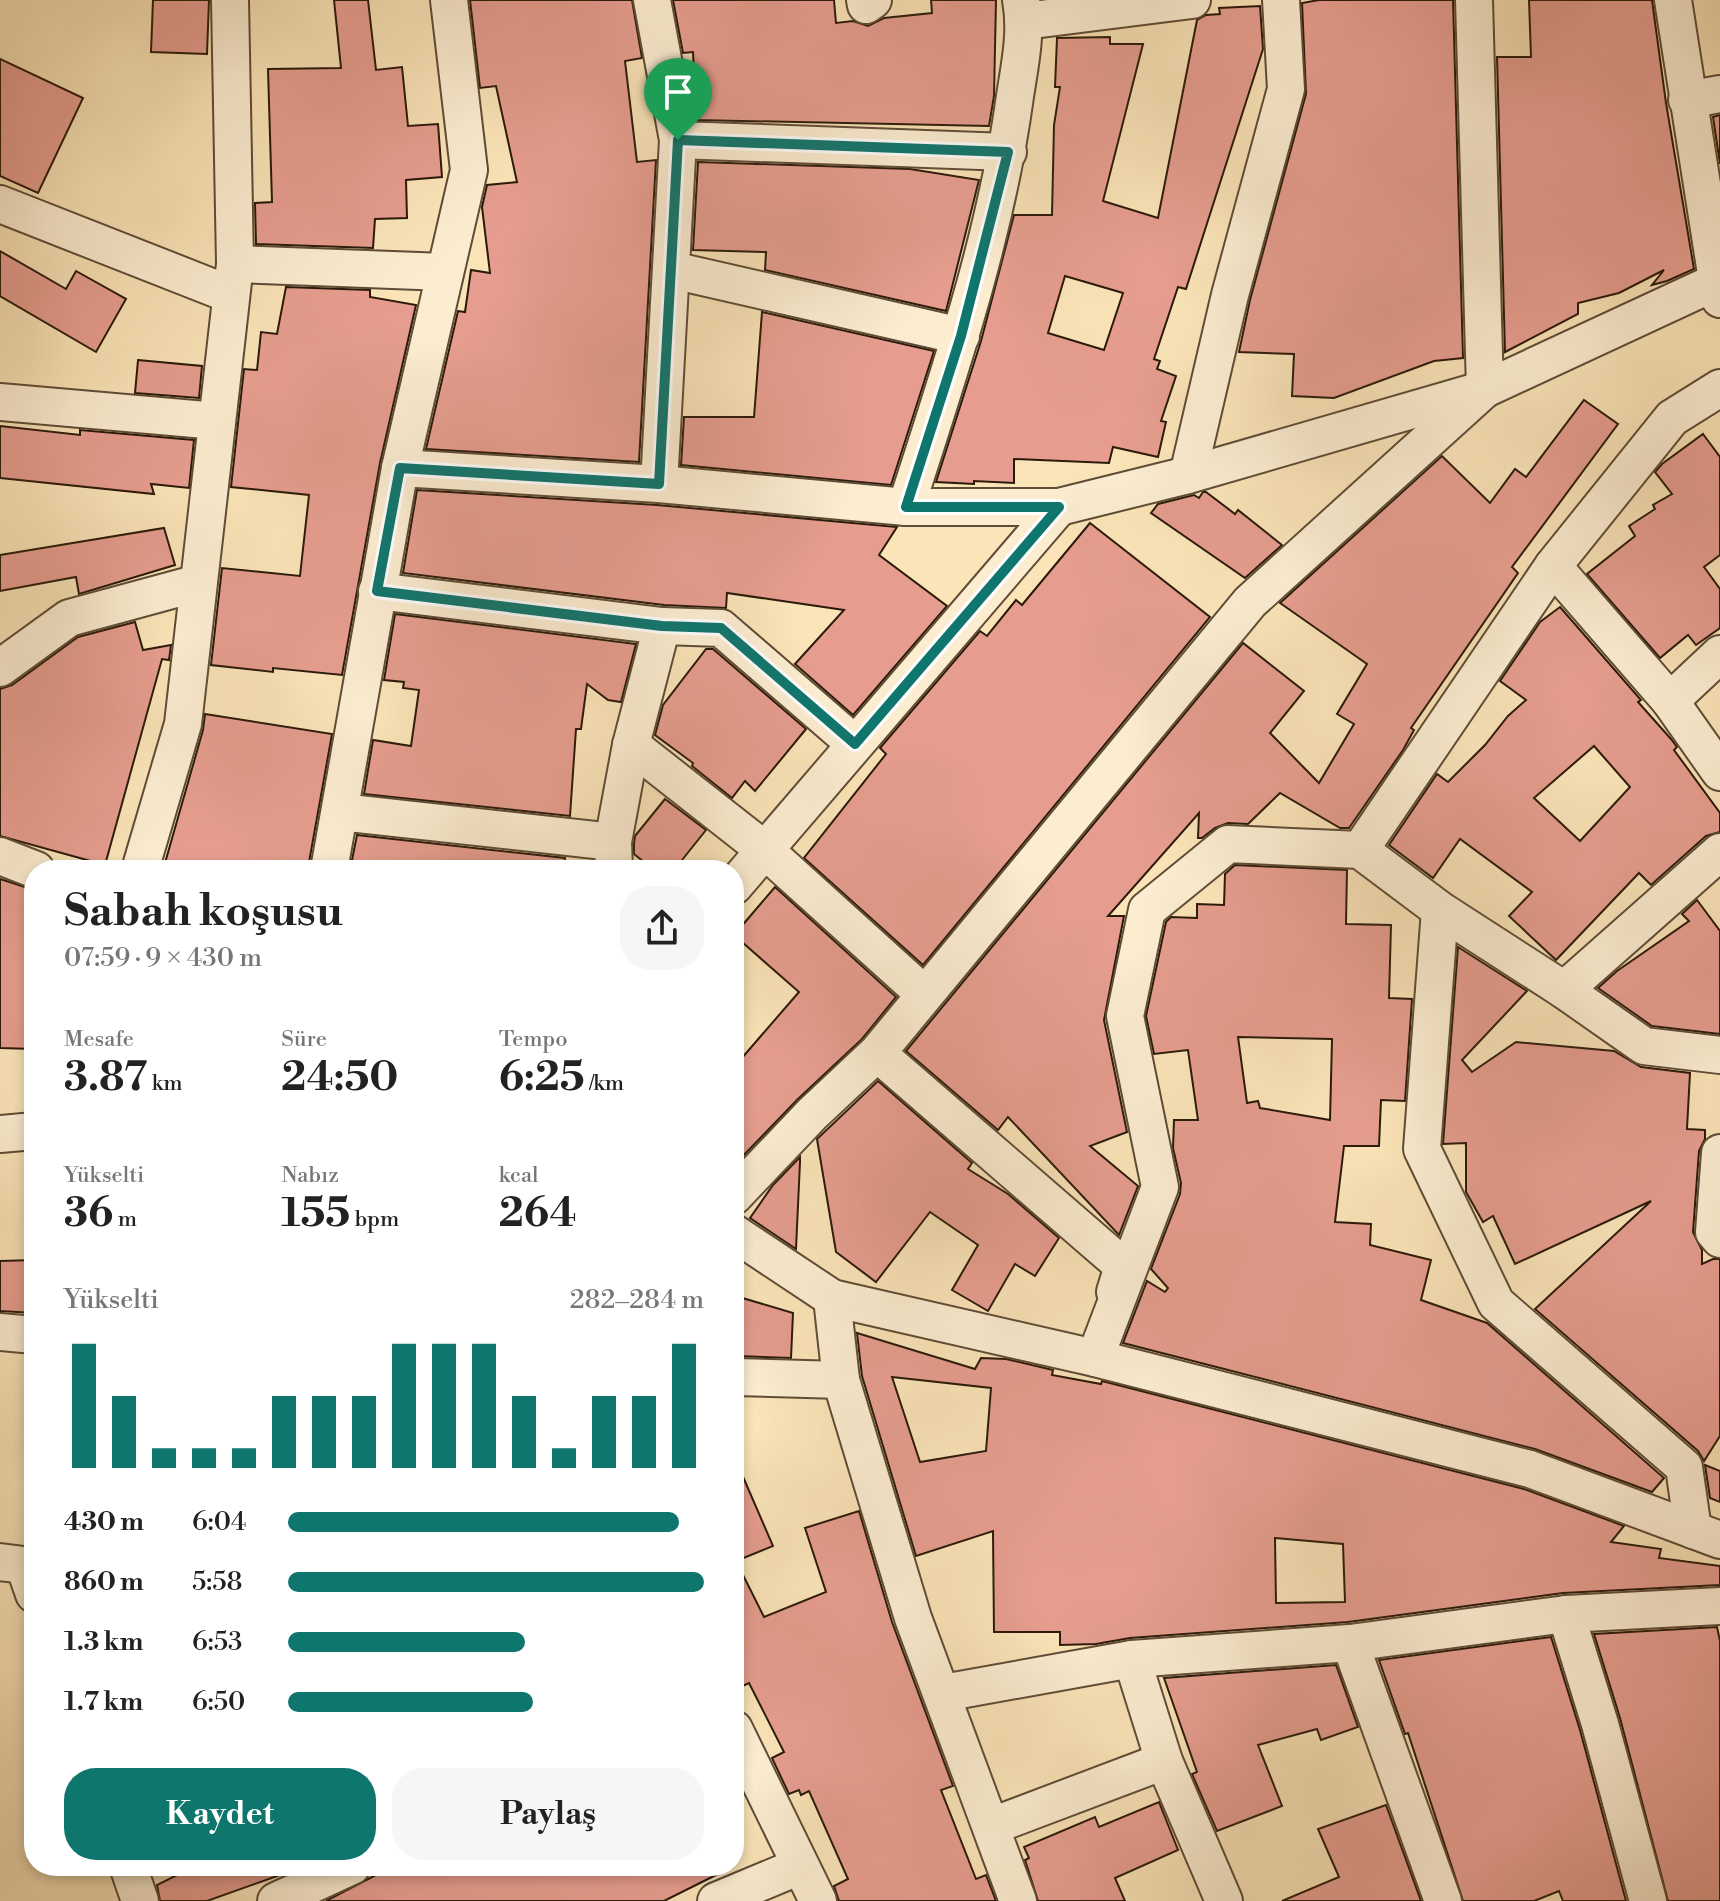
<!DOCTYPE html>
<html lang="tr">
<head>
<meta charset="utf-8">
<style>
  body { margin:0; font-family:"Libre Bodoni",serif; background:#f6f6f6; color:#222; height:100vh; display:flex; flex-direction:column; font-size:30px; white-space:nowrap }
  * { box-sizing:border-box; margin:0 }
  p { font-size:26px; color:#767676 }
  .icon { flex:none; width:44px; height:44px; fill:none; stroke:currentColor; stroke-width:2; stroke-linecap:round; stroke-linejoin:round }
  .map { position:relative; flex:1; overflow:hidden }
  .panel { position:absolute; left:24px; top:860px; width:720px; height:1016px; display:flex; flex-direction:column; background:#fff; border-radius:32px; box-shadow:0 4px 12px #0003 }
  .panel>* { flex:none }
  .pin { position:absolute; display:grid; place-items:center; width:68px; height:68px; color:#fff; margin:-82px -34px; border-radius:50% 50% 50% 0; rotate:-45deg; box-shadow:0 0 8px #0007 }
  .pin .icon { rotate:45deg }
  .round { display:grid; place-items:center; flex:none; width:84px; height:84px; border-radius:32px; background:#f6f6f6 }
  .overview { display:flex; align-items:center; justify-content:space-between; height:136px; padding:0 40px }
  h1 { font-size:44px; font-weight:700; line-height:60px }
  .stats { display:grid; grid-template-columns:repeat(3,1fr); gap:12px; height:136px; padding:8px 40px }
  .stats div { display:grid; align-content:center }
  .stats b { font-size:40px; font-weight:700 }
  .stats small { font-size:22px; font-weight:400 }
  .stats p { font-size:22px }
  .chart { height:224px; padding:16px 40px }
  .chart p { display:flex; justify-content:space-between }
  .chart svg { width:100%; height:144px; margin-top:8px; stroke:#0f766e; stroke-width:6 }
  .cta { display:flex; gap:16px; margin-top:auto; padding:16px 40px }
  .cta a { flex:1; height:92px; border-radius:32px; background:#0f766e; color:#fff; font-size:32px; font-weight:700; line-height:92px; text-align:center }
  .cta a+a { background:#f6f6f6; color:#222 }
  ul { padding:0 40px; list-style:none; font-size:26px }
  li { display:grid; grid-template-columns:128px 96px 1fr; align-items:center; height:60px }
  li i { height:20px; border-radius:10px; background:#0f766e }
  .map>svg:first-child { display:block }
  .building { fill:#e69d8f; stroke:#2b1a0a; stroke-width:2; fill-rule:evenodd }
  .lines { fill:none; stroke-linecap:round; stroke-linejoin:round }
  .street-casing { stroke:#5f4c36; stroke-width:40 }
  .street { stroke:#fcedd1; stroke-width:36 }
  .route-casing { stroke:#fff; stroke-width:16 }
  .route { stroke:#0f766e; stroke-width:10 }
</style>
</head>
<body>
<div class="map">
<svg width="1720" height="1901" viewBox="0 0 1720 1901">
  <rect width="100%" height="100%" fill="#fae4b8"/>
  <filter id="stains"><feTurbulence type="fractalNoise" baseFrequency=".0025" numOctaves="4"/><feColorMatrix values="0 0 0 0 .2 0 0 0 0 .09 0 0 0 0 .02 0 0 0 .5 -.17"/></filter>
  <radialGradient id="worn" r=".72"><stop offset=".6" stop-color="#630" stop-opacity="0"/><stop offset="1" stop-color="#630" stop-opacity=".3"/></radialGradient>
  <g class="building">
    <path d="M 153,0 L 209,0 L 207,54 L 151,52 Z"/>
    <path d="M 334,0 L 368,0 L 376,70 L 402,67 L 408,126 L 438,124 L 442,177 L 406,180 L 407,218 L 375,219 L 373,248 L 256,244 L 255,203 L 272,202 L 268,69 L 341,68 Z"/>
    <path d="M 470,0 L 632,0 L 642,58 L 625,61 L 637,162 L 656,160 L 639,462 L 426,449 L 458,311 L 465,312 L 471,270 L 490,273 L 482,207 L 487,185 L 517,182 L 496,86 L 480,88 Z"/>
    <path d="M 673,0 L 834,0 L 836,23 L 853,21 L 868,26 L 884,18 L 932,13 L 931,0 L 996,0 L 994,96 L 989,126 L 696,120 L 693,52 L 683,53 Z"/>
    <path d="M 1319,0 L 1453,0 L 1463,358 L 1434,361 L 1334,398 L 1292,396 L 1294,354 L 1239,352 L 1250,300 L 1306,94 L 1302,3 Z"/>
    <path d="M 1529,0 L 1652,0 L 1666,103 L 1694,269 L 1667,281 L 1652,285 L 1664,270 L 1619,293 L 1578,303 L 1578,314 L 1505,352 L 1497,57 L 1531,57 Z"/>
    <path d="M 1260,6 L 1263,49 L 1186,289 L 1178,287 L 1154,359 L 1160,361 L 1157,369 L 1176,376 L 1161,421 L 1166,422 L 1158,457 L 1113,447 L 1109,463 L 1014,459 L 1014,483 L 974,481 L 974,484 L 936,482 L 981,341 L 1014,215 L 1052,215 L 1054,125 L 1060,87 L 1055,87 L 1057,38 L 1110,37 L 1110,44 L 1143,44 L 1103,201 L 1158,218 L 1197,20 L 1206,15 L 1220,14 L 1219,8 ZM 1065,276 L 1123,293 L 1104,350 L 1048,333 Z"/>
    <path d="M 0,59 L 83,98 L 38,193 L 0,176 Z"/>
    <path d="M 1720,115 L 1720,164 L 1713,117 Z"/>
    <path d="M 698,162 L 910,169 L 979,180 L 946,311 L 765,270 L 766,252 L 693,250 Z"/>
    <path d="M 0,251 L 66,289 L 76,271 L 126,299 L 96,352 L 0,296 Z"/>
    <path d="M 286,287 L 370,290 L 370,297 L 416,305 L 380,463 L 342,675 L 273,668 L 273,672 L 211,665 L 222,568 L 300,576 L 309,495 L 231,487 L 244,369 L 257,370 L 261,332 L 277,334 Z"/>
    <path d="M 762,312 L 934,351 L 891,485 L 681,465 L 684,417 L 754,417 Z"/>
    <path d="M 138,360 L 202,366 L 199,398 L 135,393 Z"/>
    <path d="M 1584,400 L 1618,424 L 1512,567 L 1518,573 L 1411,728 L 1414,730 L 1403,750 L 1349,828 L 1340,828 L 1280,793 L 1248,824 L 1228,823 L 1215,828 L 1202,838 L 1198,838 L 1199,813 L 1108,916 L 1124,916 L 1104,1020 L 1127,1132 L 1090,1146 L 1138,1186 L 1119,1235 L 1008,1117 L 998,1130 L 906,1051 L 1243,643 L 1304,691 L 1270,733 L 1319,783 L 1354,724 L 1337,714 L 1367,664 L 1280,603 L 1442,456 L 1490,503 L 1515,469 L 1526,477 Z"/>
    <path d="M 0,426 L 80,435 L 80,430 L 194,440 L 189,488 L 151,484 L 154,494 L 0,478 Z"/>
    <path d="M 1703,434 L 1720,457 L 1720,555 L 1704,567 L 1720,589 L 1720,628 L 1696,645 L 1688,635 L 1660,658 L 1587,574 L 1635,536 L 1629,526 L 1655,509 L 1653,505 L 1672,494 L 1655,472 L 1662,464 Z"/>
    <path d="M 417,490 L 657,505 L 897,527 L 879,555 L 947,606 L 853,715 L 795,664 L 844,610 L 727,593 L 726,608 L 664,605 L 403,573 Z"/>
    <path d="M 1203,492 L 1206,492 L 1235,514 L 1238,510 L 1282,545 L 1245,578 L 1151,513 L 1158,504 L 1194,495 L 1199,498 Z"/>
    <path d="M 1090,523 L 1210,617 L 923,965 L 804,858 L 886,754 L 880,748 L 980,631 L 987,636 L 1016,600 L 1022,605 Z"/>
    <path d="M 164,528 L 175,565 L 79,594 L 76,577 L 0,591 L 0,555 Z"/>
    <path d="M 1560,607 L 1641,700 L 1638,702 L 1671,739 L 1677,747 L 1674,750 L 1720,813 L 1720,832 L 1706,836 L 1651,885 L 1639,873 L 1556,960 L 1509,916 L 1532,892 L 1460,839 L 1433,878 L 1389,845 L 1437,774 L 1448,782 L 1485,745 L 1508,716 L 1526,700 L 1500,681 L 1540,622 ZM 1594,746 L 1630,787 L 1580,841 L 1534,798 Z"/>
    <path d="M 395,614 L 636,644 L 621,702 L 608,700 L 587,684 L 581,729 L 576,729 L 570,816 L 364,794 L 373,740 L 411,746 L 419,690 L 403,688 L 404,682 L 384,680 Z"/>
    <path d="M 135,622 L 143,650 L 171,645 L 169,660 L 162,659 L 105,865 L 0,836 L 0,689 L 12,685 L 78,637 Z"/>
    <path d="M 706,649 L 713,649 L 806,729 L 755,791 L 745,781 L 732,798 L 692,766 L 693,763 L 655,735 L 663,705 Z"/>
    <path d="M 205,714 L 332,734 L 308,868 L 297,867 L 297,870 L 230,870 L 231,864 L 165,863 L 203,730 Z"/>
    <path d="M 665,799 L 706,830 L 674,870 L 654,870 L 634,854 L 634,844 L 635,836 Z"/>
    <path d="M 357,835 L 565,858 L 563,870 L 350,870 Z"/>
    <path d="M 1235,865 L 1347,870 L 1346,924 L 1391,925 L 1389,998 L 1412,999 L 1405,1101 L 1381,1100 L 1379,1146 L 1344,1146 L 1335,1222 L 1371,1224 L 1370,1245 L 1431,1260 L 1421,1300 L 1487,1323 L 1664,1478 L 1652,1492 L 1535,1449 L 1123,1343 L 1147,1281 L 1165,1292 L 1168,1288 L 1151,1269 L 1180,1194 L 1181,1183 L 1173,1148 L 1174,1120 L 1198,1120 L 1188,1050 L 1154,1054 L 1146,1016 L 1166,922 L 1171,917 L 1197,918 L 1197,904 L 1224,905 L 1225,874 ZM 1238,1037 L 1332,1039 L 1330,1120 L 1260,1108 L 1258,1101 L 1247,1103 Z"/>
    <path d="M 0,879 L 34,890 L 34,1049 L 0,1048 Z"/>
    <path d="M 775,887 L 896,997 L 862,1039 L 798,1099 L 741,1158 L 734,1153 L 734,1067 L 799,992 L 734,935 Z"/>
    <path d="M 1697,900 L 1720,931 L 1720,1034 L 1652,1026 L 1598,988 L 1617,971 L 1689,921 L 1682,914 Z"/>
    <path d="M 1458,947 L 1527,991 L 1462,1060 L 1472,1072 L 1516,1042 L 1614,1051 L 1641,1067 L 1690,1073 L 1687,1129 L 1705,1130 L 1705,1139 L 1699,1151 L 1693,1232 L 1702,1250 L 1702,1264 L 1713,1259 L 1720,1259 L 1720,1436 L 1704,1461 L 1698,1451 L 1535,1309 L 1651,1201 L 1515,1264 L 1493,1216 L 1483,1222 L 1466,1192 L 1466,1143 L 1443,1144 Z"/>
    <path d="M 878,1081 L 972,1163 L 968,1169 L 1008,1194 L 1059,1238 L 1035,1276 L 1015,1264 L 988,1311 L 952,1290 L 978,1245 L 930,1212 L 876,1282 L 836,1252 L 817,1139 Z"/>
    <path d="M 800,1157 L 800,1162 L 796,1249 L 750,1218 L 773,1185 Z"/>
    <path d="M 34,1260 L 34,1313 L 0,1311 L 0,1261 Z"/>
    <path d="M 739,1297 L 793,1313 L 791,1358 L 735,1356 Z"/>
    <path d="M 857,1333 L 975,1369 L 981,1358 L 1006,1359 L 1053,1370 L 1052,1375 L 1101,1384 L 1102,1381 L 1524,1489 L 1624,1526 L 1611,1542 L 1661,1549 L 1659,1558 L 1720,1566 L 1720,1585 L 1563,1593 L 1348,1622 L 1130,1638 L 1096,1644 L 1060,1645 L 1060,1632 L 994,1632 L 993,1531 L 916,1556 L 862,1376 ZM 892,1377 L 991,1388 L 986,1451 L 920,1462 ZM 1275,1538 L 1343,1544 L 1345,1602 L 1276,1603 Z"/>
    <path d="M 734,1456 L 773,1546 L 736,1561 L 764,1617 L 826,1592 L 805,1528 L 859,1511 L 892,1622 L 953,1786 L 941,1790 L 976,1879 L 986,1875 L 996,1901 L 839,1901 L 834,1886 L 848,1879 L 809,1791 L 801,1795 L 799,1790 L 789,1794 L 772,1758 L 784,1752 L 749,1683 L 734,1690 Z"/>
    <path d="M 1705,1465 L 1720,1471 L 1720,1502 L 1710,1498 Z"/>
    <path d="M 1717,1627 L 1720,1641 L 1720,1901 L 1668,1901 L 1620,1718 L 1594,1634 Z"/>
    <path d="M 1551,1637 L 1580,1730 L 1626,1901 L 1563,1901 L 1559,1891 L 1534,1901 L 1463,1901 L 1408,1733 L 1405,1734 L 1379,1660 Z"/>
    <path d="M 1336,1665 L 1358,1727 L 1321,1740 L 1317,1729 L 1258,1745 L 1282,1806 L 1217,1831 L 1192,1774 L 1197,1772 L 1164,1678 Z"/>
    <path d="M 1159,1802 L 1178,1850 L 1115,1878 L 1125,1901 L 1038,1901 L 1025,1860 L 1029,1858 L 1024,1847 L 1095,1817 L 1099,1827 Z"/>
    <path d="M 1386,1805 L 1421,1901 L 1282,1901 L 1339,1877 L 1318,1829 Z"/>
    <path d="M 195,1866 L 293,1866 L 294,1870 L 207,1901 L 160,1901 L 157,1885 Z"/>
    <path d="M 393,1866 L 734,1866 L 664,1901 L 326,1901 Z"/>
  </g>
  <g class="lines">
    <g class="street-casing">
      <g id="street">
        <path d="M 652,0 L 678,140 L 659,484"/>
        <path d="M 865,0 L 866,5 L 873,0"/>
        <path d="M 1673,0 L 1720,299"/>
        <path d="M 1025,21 L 1192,0"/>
        <path d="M 1687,100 L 1720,94"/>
        <path d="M 678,140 L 1008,152"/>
        <path d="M 0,204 L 229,294"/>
        <path d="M 235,264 L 445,272"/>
        <path d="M 672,270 L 961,336"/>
        <path d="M 0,402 L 217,421"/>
        <path d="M 400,468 L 659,484 L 906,507 L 1059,507 L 1188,475 L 1485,389 L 1720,280"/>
        <path d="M 1188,475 L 1230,295 L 1286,89 L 1281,0"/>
        <path d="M 906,507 C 949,373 996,237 1015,96 C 1020,64 1027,32 1021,0"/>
        <path d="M 1553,566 L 1670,701 L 1720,654"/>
        <path d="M 377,591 L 662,626 L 721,628 L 855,744"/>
        <path d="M 0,668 L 69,618 L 198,583"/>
        <path d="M 1670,701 L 1720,772"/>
        <path d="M 631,745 L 766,851 L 924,994"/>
        <path d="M 340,812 L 613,842"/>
        <path d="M 1360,850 L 1553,566 L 1672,418 L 1720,388"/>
        <path d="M 0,856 L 36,870"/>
        <path d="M 140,870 L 183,724 L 235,264 L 230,0"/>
        <path d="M 329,870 L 400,468 L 469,170 L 449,0"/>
        <path d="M 614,870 L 613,842 L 631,745 L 662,626"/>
        <path d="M 734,886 L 1059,507"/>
        <path d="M 1440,910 L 1422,1149 L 1496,1303 L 1684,1467 L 1693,1530"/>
        <path d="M 1564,990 L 1720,852"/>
        <path d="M 877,1053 L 1123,1266 L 1115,1292"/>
        <path d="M 0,1134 L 34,1131"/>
        <path d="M 1720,1153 L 1714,1232 L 1720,1239"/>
        <path d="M 734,1196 L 812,1114 L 877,1053 L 1250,602 L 1485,389 L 1474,0"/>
        <path d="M 734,1233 L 832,1298 L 1095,1358 L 1530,1469 L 1720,1540"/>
        <path d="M 0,1332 L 34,1335"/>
        <path d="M 1095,1358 L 1160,1187 L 1125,1016 L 1147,910 L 1228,844 L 1360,850 L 1440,910 L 1564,990 L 1644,1046 L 1720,1055"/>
        <path d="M 734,1377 L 841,1380 L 832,1298"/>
        <path d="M 841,1380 L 913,1618 L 1018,1901"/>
        <path d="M 0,1562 L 24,1565 L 34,1594"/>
        <path d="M 1566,1614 L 1600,1724 L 1648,1901"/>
        <path d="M 1350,1643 L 1443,1901"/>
        <path d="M 1132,1659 L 1164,1761 L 1224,1901"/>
        <path d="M 943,1693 L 1132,1659 L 1350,1643 L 1566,1614 L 1720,1606"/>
        <path d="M 734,1729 L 818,1901"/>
        <path d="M 992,1826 L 1164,1761"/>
        <path d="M 128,1866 L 140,1901"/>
        <path d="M 276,1901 L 352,1866"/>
        <path d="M 716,1901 L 800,1866"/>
      </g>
    </g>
    <use href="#street" class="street"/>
  </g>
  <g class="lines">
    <g class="route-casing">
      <path id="route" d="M 678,140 L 1008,152 L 961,336 L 906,507 L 1059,507 L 855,744 L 721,628 L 662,626 L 377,591 L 400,468 L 659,484 Z"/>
    </g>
    <use href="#route" class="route"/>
  </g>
  <rect width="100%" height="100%" filter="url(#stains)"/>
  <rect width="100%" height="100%" fill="url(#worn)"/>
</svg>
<div class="pin" style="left:678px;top:140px;background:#1e9e55"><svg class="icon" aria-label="arrive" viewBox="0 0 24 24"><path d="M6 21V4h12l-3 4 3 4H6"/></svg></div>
<section class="panel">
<div class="overview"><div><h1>Sabah koşusu</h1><p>07:59 · 9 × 430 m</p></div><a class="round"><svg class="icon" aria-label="share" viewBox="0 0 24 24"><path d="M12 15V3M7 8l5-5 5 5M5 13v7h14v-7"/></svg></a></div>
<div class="stats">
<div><p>Mesafe</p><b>3.87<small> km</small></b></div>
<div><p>Süre</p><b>24:50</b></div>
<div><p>Tempo</p><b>6:25<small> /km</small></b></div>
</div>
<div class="stats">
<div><p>Yükselti</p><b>36<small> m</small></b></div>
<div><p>Nabız</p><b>155<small> bpm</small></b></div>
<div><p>kcal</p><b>264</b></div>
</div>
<div class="chart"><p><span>Yükselti</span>282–284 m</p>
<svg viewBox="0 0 160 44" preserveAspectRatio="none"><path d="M5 44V6M15 44V22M25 44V38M35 44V38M45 44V38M55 44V22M65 44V22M75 44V22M85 44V6M95 44V6M105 44V6M115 44V22M125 44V38M135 44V22M145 44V22M155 44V6"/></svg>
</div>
<ul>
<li><b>430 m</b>6:04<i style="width:94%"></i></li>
<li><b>860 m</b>5:58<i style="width:100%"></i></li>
<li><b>1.3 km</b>6:53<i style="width:57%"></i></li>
<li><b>1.7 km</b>6:50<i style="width:59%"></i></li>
</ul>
<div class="cta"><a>Kaydet</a><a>Paylaş</a></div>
</section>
</div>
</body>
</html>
